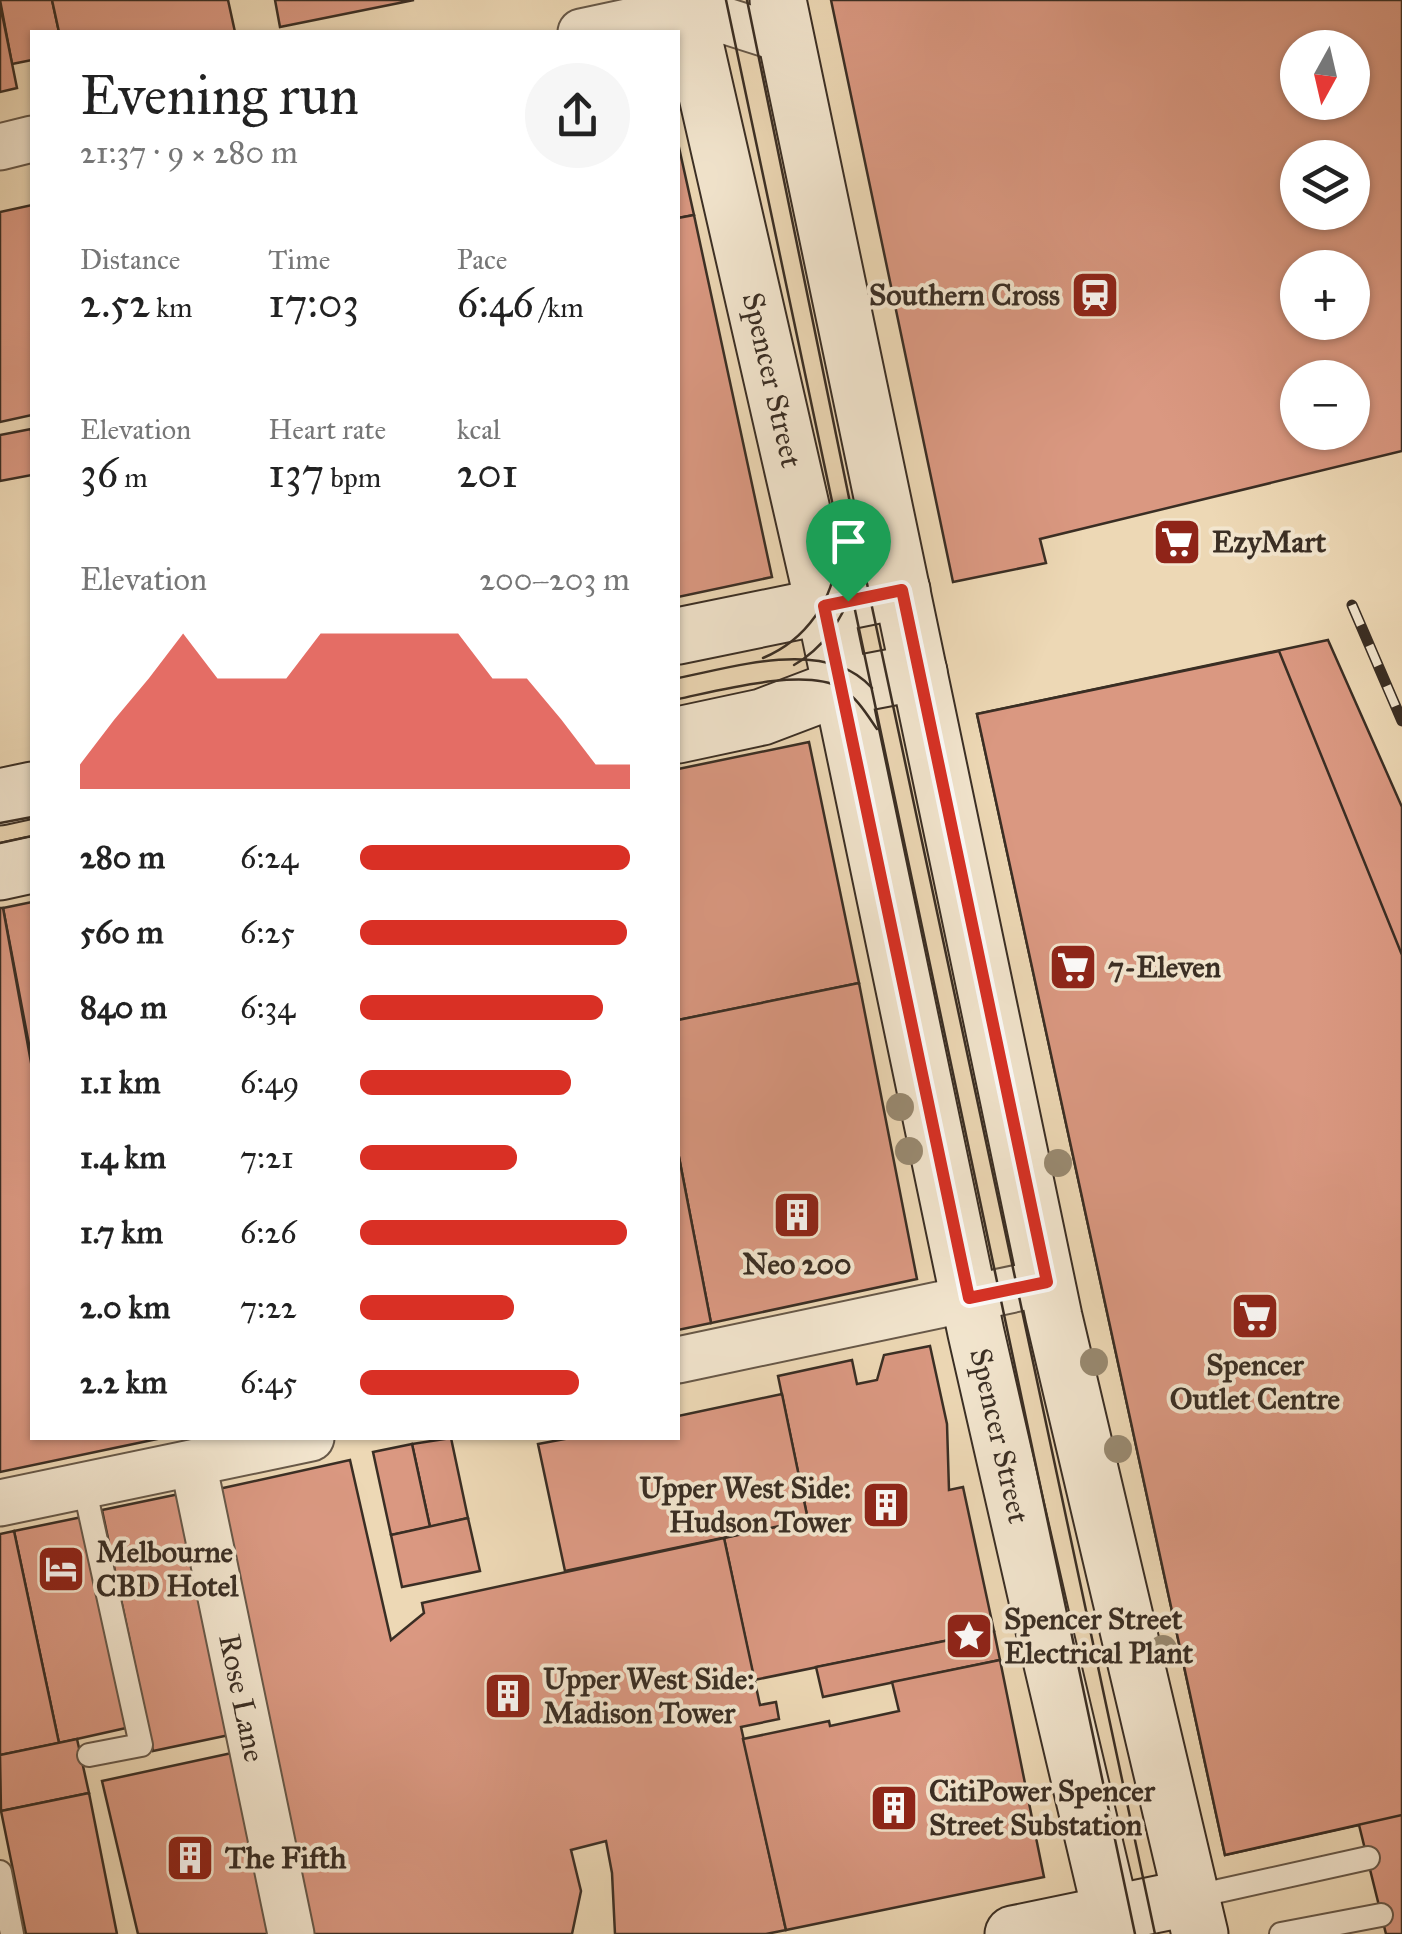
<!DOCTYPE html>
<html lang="en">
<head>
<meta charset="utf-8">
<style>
  body { margin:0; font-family:"IM FELL Great Primer",serif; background:#f6f6f6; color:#222; height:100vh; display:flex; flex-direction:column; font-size:38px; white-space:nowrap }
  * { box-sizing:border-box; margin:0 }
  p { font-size:32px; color:#767676 }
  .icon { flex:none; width:55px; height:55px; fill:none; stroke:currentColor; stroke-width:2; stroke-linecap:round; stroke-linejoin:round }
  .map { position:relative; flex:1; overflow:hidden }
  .side { position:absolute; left:30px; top:30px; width:650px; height:1410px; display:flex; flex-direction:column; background:#fff; border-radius:0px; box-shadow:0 2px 8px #0004 }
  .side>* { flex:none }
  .needle { width:65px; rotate:188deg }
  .fabs { position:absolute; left:1280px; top:30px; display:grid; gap:20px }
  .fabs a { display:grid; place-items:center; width:90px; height:90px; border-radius:50%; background:#fff; box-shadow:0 2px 8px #0004; font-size:50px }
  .pin { position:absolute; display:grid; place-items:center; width:85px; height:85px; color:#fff; margin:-102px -42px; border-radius:50% 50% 50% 0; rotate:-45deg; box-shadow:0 0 10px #0007 }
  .pin .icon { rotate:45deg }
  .round { display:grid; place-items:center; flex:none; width:105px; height:105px; border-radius:52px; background:#f6f6f6 }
  .overview { display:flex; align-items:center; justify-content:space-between; height:170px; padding:0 50px }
  h1 { font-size:55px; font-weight:600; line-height:75px }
  .figures { display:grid; grid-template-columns:repeat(3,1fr); gap:15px; height:170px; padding:10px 50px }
  .figures div { display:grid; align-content:center }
  .figures b { font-size:42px; font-weight:600 }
  .figures small { font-size:28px; font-weight:400 }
  .figures p { font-size:28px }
  .chart { height:280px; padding:20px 50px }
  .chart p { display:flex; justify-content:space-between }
  .chart svg { width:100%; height:180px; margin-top:10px; fill:#d93025; opacity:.7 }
  ul { padding:0 50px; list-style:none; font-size:32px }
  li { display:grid; grid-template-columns:160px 120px 1fr; align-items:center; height:75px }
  li i { height:25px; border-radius:12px; background:#d93025 }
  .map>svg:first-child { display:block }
  .building { fill:#da9881; stroke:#3a2e24; stroke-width:2.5; fill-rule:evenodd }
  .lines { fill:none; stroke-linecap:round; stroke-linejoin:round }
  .lane-casing { stroke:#675848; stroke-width:26 }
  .street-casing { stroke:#675848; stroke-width:49 }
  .secondary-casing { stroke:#3a2e24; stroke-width:59 }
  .lane { stroke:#f3e6cf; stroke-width:22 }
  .street { stroke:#f3e6cf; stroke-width:45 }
  .secondary { stroke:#f3e6cf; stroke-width:55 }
  .tram { stroke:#3a2e24; stroke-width:2.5 }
  .rail-casing { stroke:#3a2e24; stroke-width:11 }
  .rail { stroke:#f3e6cf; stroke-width:8; stroke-dasharray:22; stroke-linecap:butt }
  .tree { fill:#998a71 }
  .route-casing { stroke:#fff; stroke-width:20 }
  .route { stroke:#d93025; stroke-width:12 }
  .labels { text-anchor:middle; stroke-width:8; stroke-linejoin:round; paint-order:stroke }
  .poi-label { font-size:30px; font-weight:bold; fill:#3a2e24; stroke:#f3e6cf; text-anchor:start }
  .street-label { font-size:30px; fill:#3a2e24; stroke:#f3e6cf }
</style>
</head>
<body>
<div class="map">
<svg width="1402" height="1934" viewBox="0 0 1402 1934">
  <rect width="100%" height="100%" fill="#edd8b5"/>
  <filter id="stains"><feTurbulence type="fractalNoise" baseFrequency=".002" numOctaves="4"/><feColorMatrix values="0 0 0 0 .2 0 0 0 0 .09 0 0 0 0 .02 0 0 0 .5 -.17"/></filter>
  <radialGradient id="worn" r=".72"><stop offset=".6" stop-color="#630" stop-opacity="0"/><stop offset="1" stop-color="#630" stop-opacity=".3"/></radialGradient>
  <g class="building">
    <path d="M 0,0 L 52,0 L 59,32 L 32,32 L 32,60 L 12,64 Z"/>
    <path d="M 52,0 L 228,0 L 235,32 L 59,32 Z"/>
    <path d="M 275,0 L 414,0 L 280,27 Z"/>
    <path d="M 831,0 L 1402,0 L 1402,451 L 1040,539 L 1046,563 L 953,582 ZM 1298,48 L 1352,48 L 1352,102 L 1298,102 ZM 1298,158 L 1352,158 L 1352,212 L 1298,212 ZM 1298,268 L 1352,268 L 1352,322 L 1298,322 ZM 1298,378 L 1352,378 L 1352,432 L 1298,432 Z"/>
    <path d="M 0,4 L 17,88 L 0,92 Z"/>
    <path d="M 678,143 L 694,215 L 678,218 Z"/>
    <path d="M 32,205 L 32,415 L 0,422 L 0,212 Z"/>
    <path d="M 694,215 L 772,577 L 678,597 L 678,218 Z"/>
    <path d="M 31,429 L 32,475 L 0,481 L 0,435 Z"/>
    <path d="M 1328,640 L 1402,807 L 1402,1934 L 1386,1934 L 1359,1825 L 1225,1855 L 977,714 Z"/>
    <path d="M 1279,651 L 1402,955 L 1402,1815 L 1225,1855 L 977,714 Z"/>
    <path d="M 809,742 L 859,983 L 678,1020 L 678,769 Z"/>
    <path d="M 32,902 L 32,1060 L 3,908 Z"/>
    <path d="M 0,908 L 3,908 L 32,1068 L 32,1438 L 162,1438 L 0,1472 Z"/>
    <path d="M 859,983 L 917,1279 L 711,1323 L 678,1152 L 678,1020 Z"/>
    <path d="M 678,1152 L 711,1323 L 678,1330 Z"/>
    <path d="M 930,1346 L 947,1424 L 949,1490 L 963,1487 L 994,1631 L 754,1680 L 724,1538 L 808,1520 L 778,1376 L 852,1360 L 857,1384 L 877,1380 L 884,1355 Z"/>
    <path d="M 782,1394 L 808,1520 L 565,1571 L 538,1444 L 570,1438 L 678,1438 L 678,1416 Z"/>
    <path d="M 451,1438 L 468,1518 L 430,1527 L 412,1444 Z"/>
    <path d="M 412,1444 L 430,1527 L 391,1535 L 373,1452 Z"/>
    <path d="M 350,1460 L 391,1640 L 424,1613 L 422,1603 L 724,1538 L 760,1705 L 776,1702 L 779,1719 L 741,1727 L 786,1930 L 766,1934 L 615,1934 L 612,1873 L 606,1841 L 571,1850 L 581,1891 L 572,1934 L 309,1934 L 214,1490 Z"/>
    <path d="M 184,1493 L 234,1734 L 153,1751 L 102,1510 Z"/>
    <path d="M 82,1517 L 126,1728 L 59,1743 L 14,1531 Z"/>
    <path d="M 468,1518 L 480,1571 L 402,1587 L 391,1535 Z"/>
    <path d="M 14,1531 L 59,1743 L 0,1755 L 0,1534 Z"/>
    <path d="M 994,1631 L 1000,1660 L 823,1697 L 816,1667 Z"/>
    <path d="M 1000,1660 L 1044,1877 L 786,1930 L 743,1739 L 829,1721 L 830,1726 L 899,1711 L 892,1682 Z"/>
    <path d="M 77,1739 L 89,1793 L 1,1811 L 0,1755 Z"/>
    <path d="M 241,1751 L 275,1934 L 138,1934 L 102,1781 Z"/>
    <path d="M 89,1793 L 117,1934 L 26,1934 L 1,1811 Z"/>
  </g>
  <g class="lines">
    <g class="lane-casing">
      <g id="lane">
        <path d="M 84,1486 L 141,1745 L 89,1755"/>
        <path d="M 0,1872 L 12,1934"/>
        <path d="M 1192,1897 L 1368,1858"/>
        <path d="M 1281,1934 L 1381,1915"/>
      </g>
    </g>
    <g class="street-casing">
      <g id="street">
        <path d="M 581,32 L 688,9 L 786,40"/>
        <path d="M 0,147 L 32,139"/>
        <path d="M 678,1360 L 1047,1282"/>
        <path id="s1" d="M 193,1463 L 291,1934"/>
        <path d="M 0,1503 L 311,1438"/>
      </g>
    </g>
    <g class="secondary-casing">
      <g id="secondary">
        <path id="s2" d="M 685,0 L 824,606 L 976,1333 L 1044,1630 L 1116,1934"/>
        <path d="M 778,0 L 1054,1317 L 1200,1934"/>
        <path d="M 678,636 L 902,590"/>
        <path d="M 678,735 L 762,717 L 841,687 L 919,672"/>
        <path d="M 0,797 L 32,790"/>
        <path d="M 0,872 L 32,865"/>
        <path d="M 1013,1934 L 1192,1897"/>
      </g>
    </g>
    <use href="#lane" class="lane"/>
    <use href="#street" class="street"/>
    <use href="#secondary" class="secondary"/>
    <g class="tram">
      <path d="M 726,0 L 1135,1934"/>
      <path d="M 747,0 L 856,532 L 1155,1934"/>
      <path d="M 763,658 C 806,640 834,600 837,554"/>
      <path d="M 794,665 C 822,649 842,621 851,591"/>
      <path d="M 678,678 C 735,667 827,637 872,688"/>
      <path d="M 678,699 C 717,691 805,667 841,688 C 856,696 868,716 877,729"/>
      <path d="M 0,823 L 32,817"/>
      <path d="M 0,843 L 32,836"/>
    </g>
    <g class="rail-casing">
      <path id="rail" d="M 1352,605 L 1402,721"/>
    </g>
    <use href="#rail" class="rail"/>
  </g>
  <g class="tree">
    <circle cx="900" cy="1107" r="14"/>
    <circle cx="909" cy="1151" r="14"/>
    <circle cx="1058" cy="1163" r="14"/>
    <circle cx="1094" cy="1362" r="14"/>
    <circle cx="1118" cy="1449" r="14"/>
    <circle cx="1163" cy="1649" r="14"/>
  </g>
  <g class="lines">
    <g class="route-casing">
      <path id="route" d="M 902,590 L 1047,1282 L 969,1298 L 824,606 Z"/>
    </g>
    <use href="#route" class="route"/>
  </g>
  <defs>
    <g id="station-square" transform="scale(2.5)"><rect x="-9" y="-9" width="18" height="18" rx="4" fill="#8f2418" stroke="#f3e6cf"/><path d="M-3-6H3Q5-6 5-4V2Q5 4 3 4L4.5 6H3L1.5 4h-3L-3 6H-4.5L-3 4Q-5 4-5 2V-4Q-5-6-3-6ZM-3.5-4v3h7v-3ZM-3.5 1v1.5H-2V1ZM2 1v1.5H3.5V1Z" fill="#fff"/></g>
    <g id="supermarket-square" transform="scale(2.5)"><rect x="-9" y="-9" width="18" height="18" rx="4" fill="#8f2418" stroke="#f3e6cf"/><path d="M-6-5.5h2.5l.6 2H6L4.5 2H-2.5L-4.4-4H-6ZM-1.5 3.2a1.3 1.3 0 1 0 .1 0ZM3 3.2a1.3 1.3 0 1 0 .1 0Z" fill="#fff"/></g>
    <g id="building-square" transform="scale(2.5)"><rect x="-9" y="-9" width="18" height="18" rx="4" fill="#8f2418" stroke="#f3e6cf"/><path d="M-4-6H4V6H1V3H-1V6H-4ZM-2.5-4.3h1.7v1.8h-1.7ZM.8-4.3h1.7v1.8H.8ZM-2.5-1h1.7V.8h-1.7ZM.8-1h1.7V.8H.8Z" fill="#fff"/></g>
    <g id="hotel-square" transform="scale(2.5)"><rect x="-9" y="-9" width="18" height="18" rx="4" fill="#8f2418" stroke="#f3e6cf"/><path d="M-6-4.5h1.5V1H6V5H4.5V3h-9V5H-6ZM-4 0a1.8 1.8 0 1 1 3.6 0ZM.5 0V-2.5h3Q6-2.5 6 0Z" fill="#fff"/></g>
    <g id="sight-square" transform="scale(2.5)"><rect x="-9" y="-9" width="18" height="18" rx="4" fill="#8f2418" stroke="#f3e6cf"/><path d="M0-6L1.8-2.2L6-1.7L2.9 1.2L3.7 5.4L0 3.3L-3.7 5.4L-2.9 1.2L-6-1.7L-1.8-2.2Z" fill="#fff"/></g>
  </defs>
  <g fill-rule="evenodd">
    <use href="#station-square" x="1095" y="295"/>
    <use href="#supermarket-square" x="1177" y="542"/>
    <use href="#supermarket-square" x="1073" y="967"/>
    <use href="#building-square" x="797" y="1215"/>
    <use href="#supermarket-square" x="1255" y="1316"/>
    <use href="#building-square" x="886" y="1505"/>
    <use href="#hotel-square" x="61" y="1569"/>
    <use href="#sight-square" x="969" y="1636"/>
    <use href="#building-square" x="508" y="1696"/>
    <use href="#building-square" x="894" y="1808"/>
    <use href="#building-square" x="190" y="1858"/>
  </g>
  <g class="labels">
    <g class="poi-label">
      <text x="1060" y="305" text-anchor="end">Southern Cross</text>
      <text x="1212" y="552">EzyMart</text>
      <text x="1108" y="977">7-Eleven</text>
      <text x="797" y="1274" text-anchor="middle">Neo 200</text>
      <text x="1255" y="1375" text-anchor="middle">Spencer<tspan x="1255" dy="34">Outlet Centre</tspan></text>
      <text x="851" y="1498" text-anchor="end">Upper West Side:<tspan x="851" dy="34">Hudson Tower</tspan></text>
      <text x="96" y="1562">Melbourne<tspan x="96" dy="34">CBD Hotel</tspan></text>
      <text x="1004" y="1629">Spencer Street<tspan x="1004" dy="34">Electrical Plant</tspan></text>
      <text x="543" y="1689">Upper West Side:<tspan x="543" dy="34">Madison Tower</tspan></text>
      <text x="929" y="1801">CitiPower Spencer<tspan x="929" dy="34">Street Substation</tspan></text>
      <text x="225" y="1868">The Fifth</text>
    </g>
    <g class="street-label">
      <text dy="10" stroke="none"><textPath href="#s2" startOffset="390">Spencer Street</textPath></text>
      <text dy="10" stroke="none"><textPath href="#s2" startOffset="1470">Spencer Street</textPath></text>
      <text dy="10" stroke="none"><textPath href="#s1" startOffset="240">Rose Lane</textPath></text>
    </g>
  </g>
  <rect width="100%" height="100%" filter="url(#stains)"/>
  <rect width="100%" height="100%" fill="url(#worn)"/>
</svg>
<div class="fabs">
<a><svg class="needle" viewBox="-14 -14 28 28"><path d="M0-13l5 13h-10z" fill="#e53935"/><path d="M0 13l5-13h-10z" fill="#767676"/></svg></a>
<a><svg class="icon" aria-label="layers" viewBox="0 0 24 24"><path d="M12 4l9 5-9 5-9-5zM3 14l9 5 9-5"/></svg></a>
<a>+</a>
<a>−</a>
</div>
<div class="pin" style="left:848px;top:601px;background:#1e9e55"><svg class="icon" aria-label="arrive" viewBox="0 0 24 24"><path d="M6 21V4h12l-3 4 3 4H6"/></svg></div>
<section class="side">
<div class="overview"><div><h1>Evening run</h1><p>21:37 · 9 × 280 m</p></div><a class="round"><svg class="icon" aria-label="share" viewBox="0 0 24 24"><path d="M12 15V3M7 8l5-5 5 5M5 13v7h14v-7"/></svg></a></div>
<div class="figures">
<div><p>Distance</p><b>2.52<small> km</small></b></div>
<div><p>Time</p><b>17:03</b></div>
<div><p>Pace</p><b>6:46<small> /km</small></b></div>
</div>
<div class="figures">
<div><p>Elevation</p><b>36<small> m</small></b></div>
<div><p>Heart rate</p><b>137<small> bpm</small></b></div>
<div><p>kcal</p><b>201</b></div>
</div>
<div class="chart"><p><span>Elevation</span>200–203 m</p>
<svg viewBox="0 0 160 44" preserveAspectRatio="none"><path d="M0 44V38L10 27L20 17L30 6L40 17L50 17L60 17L70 6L80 6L90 6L100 6L110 6L120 17L130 17L140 27L150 38L160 38V44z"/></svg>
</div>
<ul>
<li><b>280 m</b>6:24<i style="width:100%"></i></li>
<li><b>560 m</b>6:25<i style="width:99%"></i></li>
<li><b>840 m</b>6:34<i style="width:90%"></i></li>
<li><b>1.1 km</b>6:49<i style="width:78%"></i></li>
<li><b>1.4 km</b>7:21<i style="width:58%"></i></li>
<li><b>1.7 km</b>6:26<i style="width:99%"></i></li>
<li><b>2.0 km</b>7:22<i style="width:57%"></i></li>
<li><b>2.2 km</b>6:45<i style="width:81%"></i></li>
</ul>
</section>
</div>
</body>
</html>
